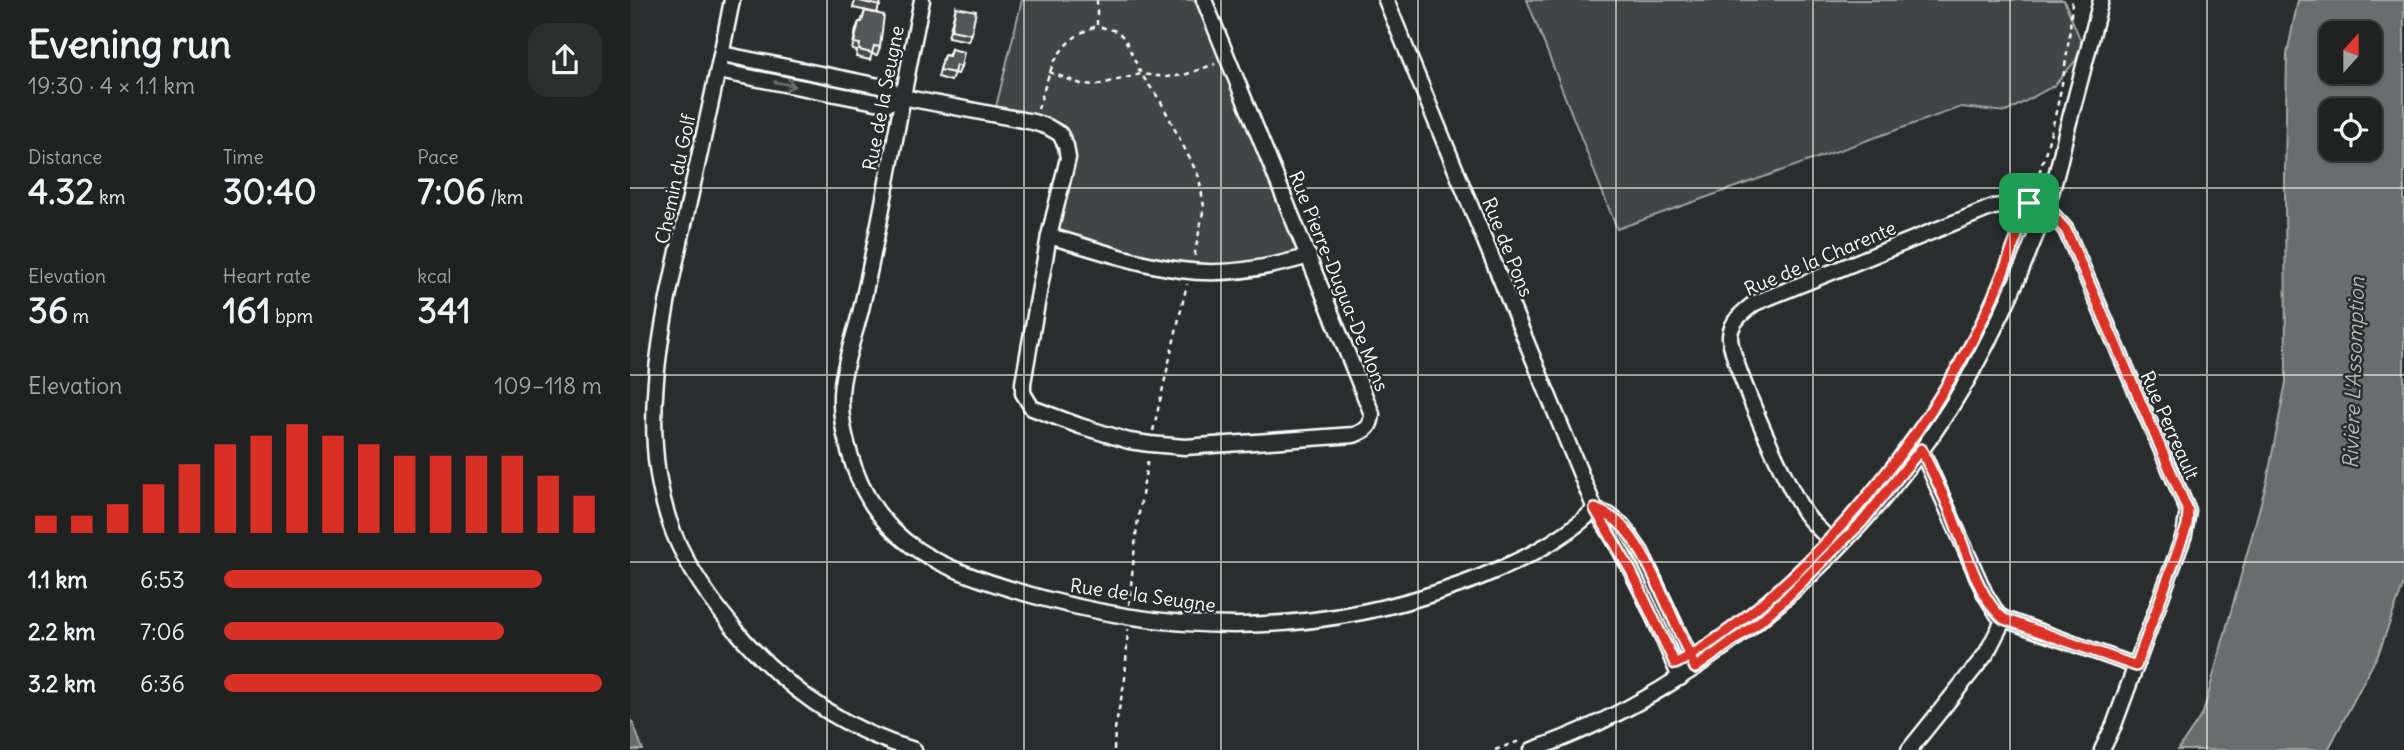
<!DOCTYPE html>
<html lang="en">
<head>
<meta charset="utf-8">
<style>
  body { margin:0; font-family:Delius,sans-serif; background:#2d2f2f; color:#f1f3f6; height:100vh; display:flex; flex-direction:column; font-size:26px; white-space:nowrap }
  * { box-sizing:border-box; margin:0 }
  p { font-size:23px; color:#a2a4a5 }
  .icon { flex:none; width:38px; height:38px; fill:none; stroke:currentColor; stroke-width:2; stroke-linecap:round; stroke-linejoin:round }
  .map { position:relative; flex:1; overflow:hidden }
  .drawer { display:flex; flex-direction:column; background:#202222; width:630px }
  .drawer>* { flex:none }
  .needle { width:46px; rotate:21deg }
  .tools { position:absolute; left:1689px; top:21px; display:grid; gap:14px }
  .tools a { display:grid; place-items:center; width:63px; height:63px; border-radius:14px; background:#202222; box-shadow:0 2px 5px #0004,0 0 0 2px #3d3f40; font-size:35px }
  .pin { position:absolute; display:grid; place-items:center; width:60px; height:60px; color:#fff; margin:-30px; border-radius:14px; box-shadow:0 4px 10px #0006 }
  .round { display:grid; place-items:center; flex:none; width:74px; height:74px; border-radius:21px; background:#2d2f2f }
  .summary { display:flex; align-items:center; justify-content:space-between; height:119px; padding:0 28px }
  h1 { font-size:38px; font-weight:700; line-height:52px }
  .metrics { display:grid; grid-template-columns:repeat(3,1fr); gap:10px; height:119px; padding:7px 28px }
  .metrics div { display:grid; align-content:center }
  .metrics b { font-size:35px; font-weight:700 }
  .metrics small { font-size:19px; font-weight:400 }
  .metrics p { font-size:19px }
  .chart { height:196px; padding:14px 28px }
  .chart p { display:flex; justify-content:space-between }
  .chart svg { width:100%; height:126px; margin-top:7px; stroke:#d93025; stroke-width:6 }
  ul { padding:0 28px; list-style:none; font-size:23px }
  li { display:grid; grid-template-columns:112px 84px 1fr; align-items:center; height:52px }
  li i { height:18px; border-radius:9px; background:#d93025 }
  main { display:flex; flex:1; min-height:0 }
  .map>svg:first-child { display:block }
  .green { fill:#414445; stroke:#a0a2a2; stroke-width:2 }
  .water { fill:#6a6c6d; stroke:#a6a7a7; stroke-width:2; fill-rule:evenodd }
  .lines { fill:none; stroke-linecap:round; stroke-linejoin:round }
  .minor-casing { stroke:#fff; stroke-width:19 }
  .path { stroke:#fff; stroke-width:2.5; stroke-dasharray:5 5; stroke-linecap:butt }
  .minor { stroke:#2a2d2e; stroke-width:14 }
  .wall { fill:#494b4c; stroke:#fff; stroke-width:2 }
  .building { fill:#555758; stroke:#fff; stroke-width:2 }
  .oneway { stroke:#6a6c6d }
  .route-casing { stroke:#fff; stroke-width:14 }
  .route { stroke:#d93025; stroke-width:9 }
  .grid { fill:none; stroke:#fff; stroke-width:2; stroke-opacity:0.55 }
  .labels { text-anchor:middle; stroke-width:5; stroke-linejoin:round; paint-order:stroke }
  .street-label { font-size:19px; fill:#fff; stroke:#2a2d2e }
  .water-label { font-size:21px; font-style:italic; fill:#b4b6b6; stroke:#2a2d2e }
</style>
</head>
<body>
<main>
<section class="drawer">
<div class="summary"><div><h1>Evening run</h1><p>19:30 · 4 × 1.1 km</p></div><a class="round"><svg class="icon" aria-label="share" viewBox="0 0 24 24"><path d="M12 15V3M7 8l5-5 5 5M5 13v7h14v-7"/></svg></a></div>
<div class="metrics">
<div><p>Distance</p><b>4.32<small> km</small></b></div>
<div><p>Time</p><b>30:40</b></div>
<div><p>Pace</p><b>7:06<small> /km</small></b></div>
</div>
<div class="metrics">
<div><p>Elevation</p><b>36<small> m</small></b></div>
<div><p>Heart rate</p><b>161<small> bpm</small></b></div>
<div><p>kcal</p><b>341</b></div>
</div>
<div class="chart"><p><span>Elevation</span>109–118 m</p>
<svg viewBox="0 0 160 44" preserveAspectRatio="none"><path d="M5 44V38M15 44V38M25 44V34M35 44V27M45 44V20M55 44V13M65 44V10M75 44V6M85 44V10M95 44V13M105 44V17M115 44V17M125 44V17M135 44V17M145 44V24M155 44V31"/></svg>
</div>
<ul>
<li><b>1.1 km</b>6:53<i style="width:84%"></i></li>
<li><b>2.2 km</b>7:06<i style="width:74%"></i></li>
<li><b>3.2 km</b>6:36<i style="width:100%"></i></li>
</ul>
</section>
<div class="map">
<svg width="1774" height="750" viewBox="0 0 1774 750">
  <rect width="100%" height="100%" fill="#2a2d2e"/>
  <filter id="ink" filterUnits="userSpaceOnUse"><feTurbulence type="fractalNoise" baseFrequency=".0143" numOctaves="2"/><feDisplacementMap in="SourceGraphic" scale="14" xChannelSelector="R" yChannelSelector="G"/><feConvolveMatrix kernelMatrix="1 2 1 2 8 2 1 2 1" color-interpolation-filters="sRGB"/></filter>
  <g filter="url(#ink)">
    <g class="green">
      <path d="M 392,0 L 574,0 L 679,256 L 552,270 L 419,236 L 438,158 L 430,134 L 364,115 Z"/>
      <path d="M 897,0 L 1434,0 L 1452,44 L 1446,60 L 1425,85 L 1376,112 L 1331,107 L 987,229 Z"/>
    </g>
    <g class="water">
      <path d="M 1668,0 L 1774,0 L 1774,583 L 1749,652 L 1698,750 L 1548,750 L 1573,713 L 1637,481 L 1656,382 L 1655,174 L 1657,54 ZM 1701,33 L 1740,33 L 1740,72 L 1701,72 ZM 1701,110 L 1740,110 L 1740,149 L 1701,149 Z"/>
      <path d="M 0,720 L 3,723 L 13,750 L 0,750 Z"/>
    </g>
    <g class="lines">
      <g class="minor-casing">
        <g id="minor">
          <path d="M 102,0 C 89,68 74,135 59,202 C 36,306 2,431 44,534 C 59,571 88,610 114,640 C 161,692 217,731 284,750"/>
          <path d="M 292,0 C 271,100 255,202 233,301 C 227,329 216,356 212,384 C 208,412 215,440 224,467 C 252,547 313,568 387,591 C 541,637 684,638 835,583 C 882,565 929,544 965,509"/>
          <path d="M 756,0 L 965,509 C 1000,561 1026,620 1050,678"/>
          <path d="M 92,54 L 259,88 L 272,97 L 403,122 L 418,127 L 430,134 L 436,146 L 438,158 L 419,236 L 393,383 L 393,393 L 402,408 L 450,426 L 499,441 L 520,444 L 555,447 L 724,435 C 736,430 741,428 742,414 L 574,0"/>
          <path d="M 88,71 L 256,104 L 272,97"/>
          <path d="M 419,236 C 462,248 506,264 551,270 C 592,276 639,268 679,256"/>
          <path d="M 1291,449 L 1355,594 L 1368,615 L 1374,619 L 1506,666"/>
          <path d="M 966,510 L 979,515 L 992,525 L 1011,552 L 1065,668"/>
          <path d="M 1207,546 C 1197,536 1185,527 1177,516 C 1161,496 1099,359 1100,336 C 1101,321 1114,311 1125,303 L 1363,207 L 1399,203 L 1416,208 L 1436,230 L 1558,511 L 1554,535 L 1484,725 L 1472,750"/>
          <path d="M 902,750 C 1077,690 1246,538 1338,379 C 1368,325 1394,268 1415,210 C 1425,186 1430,159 1436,133 C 1448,89 1460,44 1471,0"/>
          <path d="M 1279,750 L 1356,654 L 1374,619"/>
        </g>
      </g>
      <g class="path">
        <path d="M 467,0 L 467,26 L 487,31 L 495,39 L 511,74 L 530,100 L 569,177 L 574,207 L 564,258"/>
        <path d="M 419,72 L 451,84 L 468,85 L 511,74 L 536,77 L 554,75 L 585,64"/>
        <path d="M 408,109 C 420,71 425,40 467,26"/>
        <path d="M 1403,192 C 1424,130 1439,65 1442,0"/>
        <path d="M 1371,281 L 1394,218"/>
        <path d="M 1342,341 L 1360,303"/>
        <path d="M 523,431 L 557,284"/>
        <path d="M 1274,447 L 1335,353"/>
        <path d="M 1238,494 L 1262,463"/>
        <path d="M 499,605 L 507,526 L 518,458"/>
        <path d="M 484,750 L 485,729 L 495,679 L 498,629"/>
        <path d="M 865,750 L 892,740"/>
      </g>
      <use href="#minor" class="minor"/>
    </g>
    <g class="wall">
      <path d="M 225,0 L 251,0 L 247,13 L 223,8 Z"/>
      <path d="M 326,7 L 341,34 L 338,41 L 318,37 Z"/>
      <path d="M 235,11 L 250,47 L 247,55 L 242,54 L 240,60 L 226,57 L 227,51 L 222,50 L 226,29 L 229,22 L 231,22 Z"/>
      <path d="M 321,49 L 331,67 L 328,74 L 324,73 L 321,81 L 308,77 L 314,55 L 318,56 Z"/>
    </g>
    <g class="building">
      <path d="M 226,0 L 251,0 L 250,6 Z"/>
      <path d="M 326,7 L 346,11 L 341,34 L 321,30 Z"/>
      <path d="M 235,11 L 254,15 L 250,47 L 244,46 L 242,53 L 229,50 L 230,44 L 224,43 L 229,22 L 232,22 Z"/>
      <path d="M 321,49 L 334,52 L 331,67 L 326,65 L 324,73 L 310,70 L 314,55 L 319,56 Z"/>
    </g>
    <defs><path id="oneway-shaft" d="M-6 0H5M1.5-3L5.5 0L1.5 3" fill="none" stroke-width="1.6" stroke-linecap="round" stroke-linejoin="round" transform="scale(1.75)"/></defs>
    <use class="oneway" href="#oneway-shaft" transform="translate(155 84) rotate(11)"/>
  </g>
  <g class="lines" filter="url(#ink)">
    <g class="route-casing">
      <path id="route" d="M 1399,203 C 1381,253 1363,303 1337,350 C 1275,464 1170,588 1060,656 C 1042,619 1019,554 992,526 C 985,518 975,513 965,509 L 1001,571 L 1045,664 L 1060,656 L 1065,668 L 1128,623 L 1157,597 L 1233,521 L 1291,449 C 1301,470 1312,491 1321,513 C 1334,544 1348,599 1374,619 L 1506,666 L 1557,526 L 1558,511 L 1436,230 L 1416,208 L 1399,203"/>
    </g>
    <use href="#route" class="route"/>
  </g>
  <path class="grid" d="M 197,0 L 197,750M 394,0 L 394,750M 591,0 L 591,750M 788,0 L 788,750M 986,0 L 986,750M 1183,0 L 1183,750M 1380,0 L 1380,750M 1577,0 L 1577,750M 0,188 L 1774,188M 0,375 L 1774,375M 0,562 L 1774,562"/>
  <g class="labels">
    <g class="street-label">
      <text transform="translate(253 98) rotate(-79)" y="7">Rue de la Seugne</text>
      <text transform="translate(45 179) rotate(-78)" y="7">Chemin du Golf</text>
      <text transform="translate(878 247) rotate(68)" y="7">Rue de Pons</text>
      <text transform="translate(1190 258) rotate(-23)" y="7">Rue de la Charente</text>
      <text transform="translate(709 281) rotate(68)" y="7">Rue Pierre-Dugua-De Mons</text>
      <text transform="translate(1540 425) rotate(66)" y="7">Rue Perreault</text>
      <text transform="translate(513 595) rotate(8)" y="7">Rue de la Seugne</text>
    </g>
    <g class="water-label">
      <text transform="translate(1724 373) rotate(-88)" y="7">Rivière L'Assomption</text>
    </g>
  </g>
</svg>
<div class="tools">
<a><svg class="needle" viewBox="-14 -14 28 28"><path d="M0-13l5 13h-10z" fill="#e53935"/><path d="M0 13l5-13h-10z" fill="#a2a4a5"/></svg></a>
<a><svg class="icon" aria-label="locate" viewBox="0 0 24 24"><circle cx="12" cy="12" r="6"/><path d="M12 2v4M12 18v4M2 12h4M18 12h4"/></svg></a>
</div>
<div class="pin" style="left:1399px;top:203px;background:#1e9e55"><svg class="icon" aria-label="arrive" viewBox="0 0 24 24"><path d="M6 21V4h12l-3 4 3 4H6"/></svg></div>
</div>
</main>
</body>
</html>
